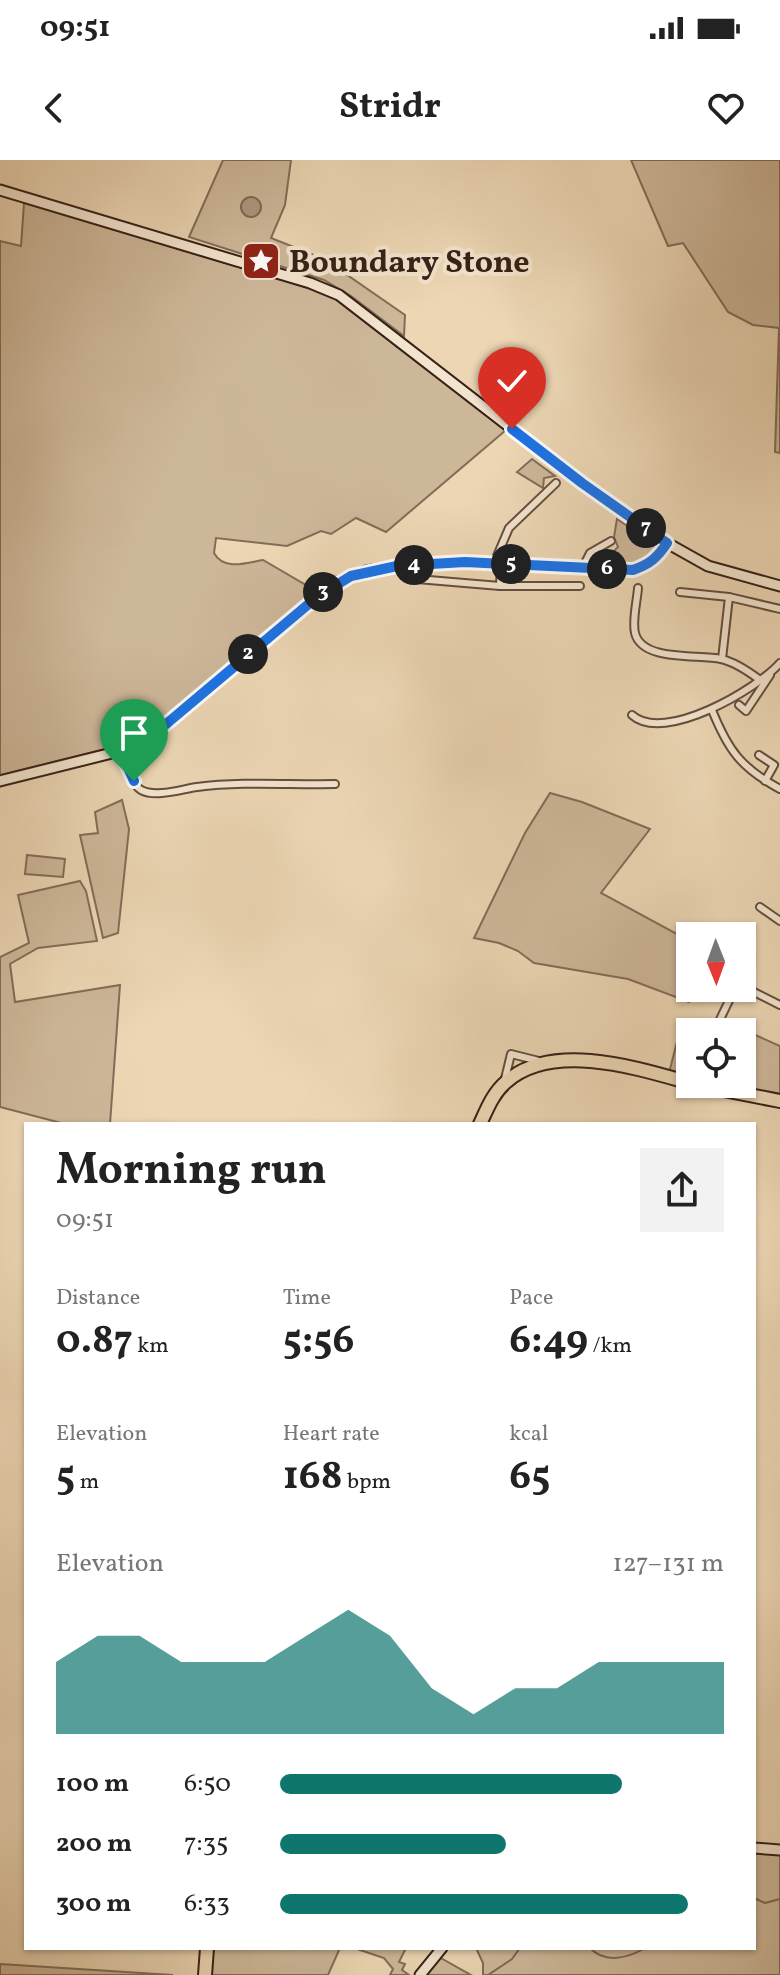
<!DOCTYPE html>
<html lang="en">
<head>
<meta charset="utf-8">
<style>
  body { margin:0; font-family:Vollkorn,serif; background:#f2f2f2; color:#222; height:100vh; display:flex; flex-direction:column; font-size:30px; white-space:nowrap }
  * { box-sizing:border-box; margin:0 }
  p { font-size:26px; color:#767676 }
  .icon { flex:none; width:44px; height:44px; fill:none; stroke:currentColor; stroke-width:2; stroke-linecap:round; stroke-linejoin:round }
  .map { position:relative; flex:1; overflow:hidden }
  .sheet { position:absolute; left:24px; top:962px; width:732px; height:828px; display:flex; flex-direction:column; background:#fff; border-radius:0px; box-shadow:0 2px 6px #0004 }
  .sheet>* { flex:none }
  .needle { width:52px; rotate:179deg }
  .buttons { position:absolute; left:676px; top:762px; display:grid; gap:16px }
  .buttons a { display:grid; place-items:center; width:80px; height:80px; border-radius:0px; background:#fff; box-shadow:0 2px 6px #0004; font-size:40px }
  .pin { position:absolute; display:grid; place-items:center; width:68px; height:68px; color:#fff; margin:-82px -34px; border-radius:50% 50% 50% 0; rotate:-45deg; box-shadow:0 0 8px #0007 }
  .pin .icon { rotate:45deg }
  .km { position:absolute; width:40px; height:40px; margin:-20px; border-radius:50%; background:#222; color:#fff; font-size:22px; line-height:40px; text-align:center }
  .round { display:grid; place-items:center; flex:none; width:84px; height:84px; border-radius:0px; background:#f2f2f2 }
  .headline { display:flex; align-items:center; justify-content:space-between; height:136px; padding:0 32px }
  h1 { font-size:44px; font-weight:700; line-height:60px }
  .figures { display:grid; grid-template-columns:repeat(3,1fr); gap:12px; height:136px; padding:8px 32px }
  .figures div { display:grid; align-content:center }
  .figures b { font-size:40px; font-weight:700 }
  .figures small { font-size:22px; font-weight:400 }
  .figures p { font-size:22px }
  .chart { height:224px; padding:16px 32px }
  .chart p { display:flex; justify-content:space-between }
  .chart svg { width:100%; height:144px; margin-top:8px; fill:#0f766e; opacity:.7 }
  ul { padding:0 32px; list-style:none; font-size:26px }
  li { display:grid; grid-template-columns:128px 96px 1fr; align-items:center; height:60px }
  li i { height:20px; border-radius:10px; background:#0f766e }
  .status { display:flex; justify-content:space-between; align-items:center; height:56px; padding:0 40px; background:#fff; direction:ltr }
  .status svg { height:22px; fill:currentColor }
  header { display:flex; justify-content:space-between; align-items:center; height:104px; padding:0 32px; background:#fff; font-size:36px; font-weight:700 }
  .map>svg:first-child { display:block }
  .green { fill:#cdb799; stroke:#826c58; stroke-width:2 }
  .water { fill:#ae987f; stroke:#7e6855; stroke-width:2 }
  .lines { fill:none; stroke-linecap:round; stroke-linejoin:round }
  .stream { stroke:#7e6855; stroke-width:2 }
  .street-casing { stroke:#644e3e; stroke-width:10 }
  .secondary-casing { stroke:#372017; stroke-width:13 }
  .highway-casing { stroke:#372017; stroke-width:16 }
  .street { stroke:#f3e4ce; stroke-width:6 }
  .secondary { stroke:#f3e4ce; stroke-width:9 }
  .highway { stroke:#ecd6b4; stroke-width:12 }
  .route-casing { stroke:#fff; stroke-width:16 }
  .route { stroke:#1a73e8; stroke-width:10 }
  .labels { text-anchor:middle; stroke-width:8; stroke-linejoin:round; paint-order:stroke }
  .poi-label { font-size:32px; font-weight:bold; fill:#372017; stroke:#f3e4ce; text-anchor:start }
</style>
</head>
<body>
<div class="status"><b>09:51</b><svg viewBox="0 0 49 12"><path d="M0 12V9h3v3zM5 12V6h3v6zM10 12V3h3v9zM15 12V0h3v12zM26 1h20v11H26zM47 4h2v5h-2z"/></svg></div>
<header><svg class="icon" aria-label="back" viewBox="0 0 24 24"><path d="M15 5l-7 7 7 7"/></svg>Stridr<svg class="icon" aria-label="heart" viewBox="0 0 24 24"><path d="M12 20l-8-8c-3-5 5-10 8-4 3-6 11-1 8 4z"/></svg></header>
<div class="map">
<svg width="780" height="1815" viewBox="0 0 780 1815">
  <rect width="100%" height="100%" fill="#ecd6b4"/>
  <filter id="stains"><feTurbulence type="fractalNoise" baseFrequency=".0025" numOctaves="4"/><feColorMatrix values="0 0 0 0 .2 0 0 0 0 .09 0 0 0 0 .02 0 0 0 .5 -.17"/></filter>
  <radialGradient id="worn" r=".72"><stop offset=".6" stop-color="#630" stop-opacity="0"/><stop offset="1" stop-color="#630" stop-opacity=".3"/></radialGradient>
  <g class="green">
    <path d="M 223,0 L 291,0 L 285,45 L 271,78 L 324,99 L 405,155 L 404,176 L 351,136 L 324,120 L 189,77 Z"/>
    <path d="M 631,0 L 780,0 L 780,293 L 775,292 L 779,168 L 753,165 L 728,152 L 683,83 L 668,86 Z"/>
    <path d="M 24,43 L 319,131 L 341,141 L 506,270 L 386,372 L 356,358 L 331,374 L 321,371 L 287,386 L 216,378 L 214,393 C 224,411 246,403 263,400 L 316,431 L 163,560 L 130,583 L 0,615 L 0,81 L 21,86 Z"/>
    <path d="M 532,299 L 555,316 L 544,318 L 543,328 L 517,312 Z"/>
    <path d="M 617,359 L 653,383 L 656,391 C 638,410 615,405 591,402 L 590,399 L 599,392 L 611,394 L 618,387 L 614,377 Z"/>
    <path d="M 550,633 L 582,642 L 650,669 L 601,733 L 690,781 L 690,828 L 695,828 L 689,842 L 628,819 L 534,803 L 518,791 L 499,783 L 474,778 L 525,673 Z"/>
    <path d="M 122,640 L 129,669 L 118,773 L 103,778 L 80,675 L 98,673 L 95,652 Z"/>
    <path d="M 27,695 L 65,699 L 63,717 L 25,714 Z"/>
    <path d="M 80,721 L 86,731 L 97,781 L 38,788 L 10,804 L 15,842 L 120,825 L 110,964 L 65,964 L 0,947 L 0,797 L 29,783 L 18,735 Z"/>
    <path d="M 726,862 L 780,886 L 780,936 L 711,924 L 742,924 L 742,872 L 721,872 Z"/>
    <path d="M 681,866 L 704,872 L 690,872 L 690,919 L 669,913 Z"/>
    <path d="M 754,1691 L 780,1693 L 780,1815 L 483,1815 L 483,1803 L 476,1788 L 754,1788 Z"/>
    <path d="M 213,1788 L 340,1788 L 328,1815 L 212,1815 Z"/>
    <path d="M 354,1788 L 406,1788 L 399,1802 L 405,1804 L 402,1810 L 409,1815 L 390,1815 L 393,1809 L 384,1798 Z"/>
    <path d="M 439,1797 L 471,1815 L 425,1815 Z"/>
    <path d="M 0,1804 L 173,1815 L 0,1815 Z"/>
  </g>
  <circle class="water" cx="251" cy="47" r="10"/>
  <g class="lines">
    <g class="stream">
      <path d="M 754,1738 L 765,1743 L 780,1739"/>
      <path d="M 590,1788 C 605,1804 628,1798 645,1788"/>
      <path d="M 488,1815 L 512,1799 L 520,1788"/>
    </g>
    <g class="street-casing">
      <g id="street">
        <path d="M 494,403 L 509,368 L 556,323"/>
        <path d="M 583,407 L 590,393 L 611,381"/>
        <path d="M 417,419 L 500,426 L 580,426"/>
        <path d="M 500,426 L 501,403"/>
        <path d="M 638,428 C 637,442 632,460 635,473 C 642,502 698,494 721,499 C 735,502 748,511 760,520"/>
        <path d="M 680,432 L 729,437 L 780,449"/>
        <path d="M 722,499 L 729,437"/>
        <path d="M 739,545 L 746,551 L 770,515"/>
        <path d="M 712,550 C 728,590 741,608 780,629"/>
        <path d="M 632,555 C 664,584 757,529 780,503"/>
        <path d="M 121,592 C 125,603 131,624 141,630 C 156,638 182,629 197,627 C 243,621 290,625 335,624"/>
        <path d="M 759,595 L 774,605 L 765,621"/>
        <path d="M 760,747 L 780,761"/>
        <path d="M 742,813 L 751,794"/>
        <path d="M 742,826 L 780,845"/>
        <path d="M 714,872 L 735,828"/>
        <path d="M 504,923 L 511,894 L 543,902"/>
      </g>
    </g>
    <g class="secondary-casing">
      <g id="secondary">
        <path d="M 0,30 L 310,123 L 339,135 L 582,323 L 667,383 L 708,406 L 780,426"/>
        <path d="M 0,621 L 132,588 L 165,565 L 317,437 L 338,422 L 366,411 L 397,406 L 465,402 L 633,410 C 650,404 657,398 667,383"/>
        <path d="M 754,1688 L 780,1690"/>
        <path d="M 420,1815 L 442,1788"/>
      </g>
    </g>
    <g class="highway-casing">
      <g id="highway">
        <path d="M 693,924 L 780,941"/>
        <path d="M 480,964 C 487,949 493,933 506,922 C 552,881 637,908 690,923"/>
        <path d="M 205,1815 L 207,1788"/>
      </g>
    </g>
    <use href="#street" class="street"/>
    <use href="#secondary" class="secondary"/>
    <use href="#highway" class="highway"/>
  </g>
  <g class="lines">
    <g class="route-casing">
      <path id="route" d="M 134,621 L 121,592 L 132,588 L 165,565 L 317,437 L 351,416 L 397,406 L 465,402 L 633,410 C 650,404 657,398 667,383 L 582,323 L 512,269"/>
    </g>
    <use href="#route" class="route"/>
  </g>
  <defs>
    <g id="sight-square" transform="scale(2)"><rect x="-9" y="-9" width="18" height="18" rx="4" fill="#8f2418" stroke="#f3e4ce"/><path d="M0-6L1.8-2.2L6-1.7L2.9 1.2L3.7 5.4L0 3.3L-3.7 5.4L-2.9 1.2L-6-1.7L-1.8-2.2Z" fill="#fff"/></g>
  </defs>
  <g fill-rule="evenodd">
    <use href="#sight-square" x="261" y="101"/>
  </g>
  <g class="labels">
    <g class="poi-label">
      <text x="289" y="112">Boundary Stone</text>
    </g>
  </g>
  <rect width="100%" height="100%" filter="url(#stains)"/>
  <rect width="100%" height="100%" fill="url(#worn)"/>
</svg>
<div class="buttons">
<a><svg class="needle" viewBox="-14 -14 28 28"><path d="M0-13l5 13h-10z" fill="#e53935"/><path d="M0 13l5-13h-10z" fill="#767676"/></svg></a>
<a><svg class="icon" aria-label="locate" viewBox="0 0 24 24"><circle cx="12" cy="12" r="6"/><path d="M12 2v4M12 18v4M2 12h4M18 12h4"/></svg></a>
</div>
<div class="pin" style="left:134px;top:621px;background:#1e9e55"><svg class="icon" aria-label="arrive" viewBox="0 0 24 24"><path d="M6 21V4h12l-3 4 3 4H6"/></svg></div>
<div class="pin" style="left:512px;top:269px;background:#d93025"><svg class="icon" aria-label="check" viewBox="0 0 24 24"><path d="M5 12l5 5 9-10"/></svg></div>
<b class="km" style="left:248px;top:494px">2</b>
<b class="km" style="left:323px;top:432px">3</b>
<b class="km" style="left:414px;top:405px">4</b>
<b class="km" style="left:511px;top:404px">5</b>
<b class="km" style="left:607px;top:409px">6</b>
<b class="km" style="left:646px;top:368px">7</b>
<section class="sheet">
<div class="headline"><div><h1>Morning run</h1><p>09:51</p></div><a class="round"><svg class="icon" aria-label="share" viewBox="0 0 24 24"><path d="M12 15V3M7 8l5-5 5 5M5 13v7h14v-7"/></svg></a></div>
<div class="figures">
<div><p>Distance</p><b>0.87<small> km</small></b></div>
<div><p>Time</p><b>5:56</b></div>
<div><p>Pace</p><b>6:49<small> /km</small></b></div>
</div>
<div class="figures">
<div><p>Elevation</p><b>5<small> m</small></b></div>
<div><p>Heart rate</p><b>168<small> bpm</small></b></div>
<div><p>kcal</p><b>65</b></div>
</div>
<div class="chart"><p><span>Elevation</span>127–131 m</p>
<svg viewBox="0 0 160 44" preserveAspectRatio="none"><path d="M0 44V22L10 14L20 14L30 22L40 22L50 22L60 14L70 6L80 14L90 30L100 38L110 30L120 30L130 22L140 22L150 22L160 22V44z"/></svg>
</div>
<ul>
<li><b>100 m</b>6:50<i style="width:77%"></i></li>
<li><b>200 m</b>7:35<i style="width:51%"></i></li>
<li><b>300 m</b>6:33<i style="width:92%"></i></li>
</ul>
</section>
</div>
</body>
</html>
